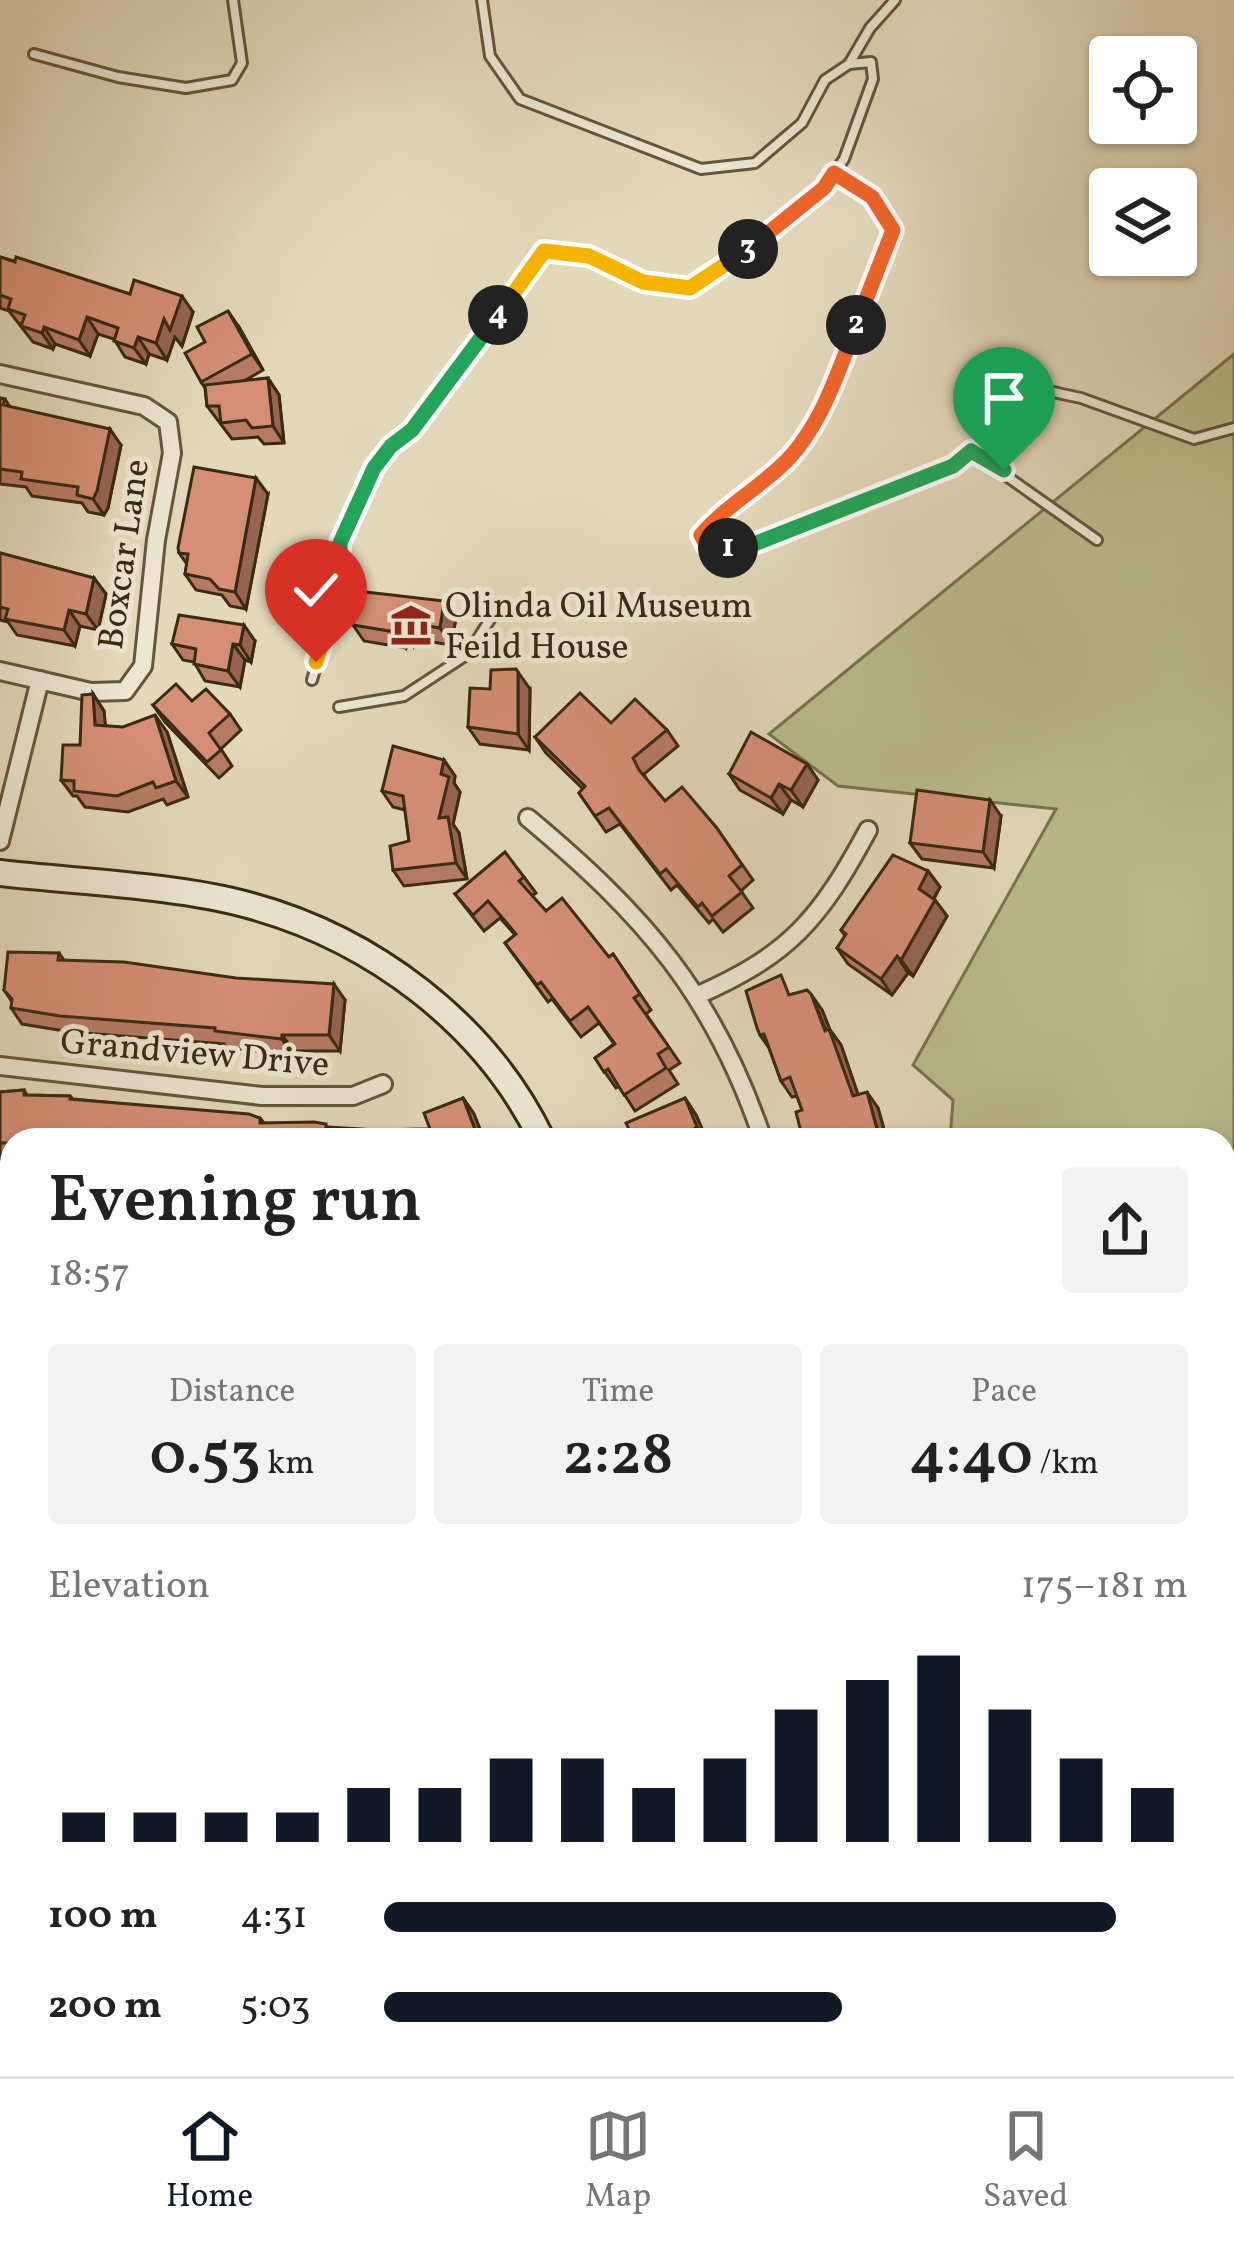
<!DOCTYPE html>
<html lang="en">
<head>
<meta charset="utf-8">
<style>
  body { margin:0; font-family:Vollkorn,serif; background:#f2f2f2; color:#222; height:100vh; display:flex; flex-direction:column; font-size:45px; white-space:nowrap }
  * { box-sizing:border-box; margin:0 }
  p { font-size:39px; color:#767676 }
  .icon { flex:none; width:66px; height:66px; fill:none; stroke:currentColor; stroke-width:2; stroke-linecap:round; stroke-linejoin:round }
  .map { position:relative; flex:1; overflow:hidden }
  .side { position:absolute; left:0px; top:1128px; width:1236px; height:948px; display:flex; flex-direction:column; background:#fff; border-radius:36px 36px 0 0; box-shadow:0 3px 9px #0004 }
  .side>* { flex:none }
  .tools { position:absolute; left:1089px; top:36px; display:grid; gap:24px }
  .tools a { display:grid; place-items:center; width:108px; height:108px; border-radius:12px; background:#fff; box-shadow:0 3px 9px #0004; font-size:60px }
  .pin { position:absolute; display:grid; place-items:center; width:102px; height:102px; color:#fff; margin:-123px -51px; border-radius:50% 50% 50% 0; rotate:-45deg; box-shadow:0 0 12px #0007 }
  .pin .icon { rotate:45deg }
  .km { position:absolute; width:60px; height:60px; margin:-30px; border-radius:50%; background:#222; color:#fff; font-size:33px; line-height:60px; text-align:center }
  .round { display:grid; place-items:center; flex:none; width:126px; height:126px; border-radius:12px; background:#f2f2f2 }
  .head { display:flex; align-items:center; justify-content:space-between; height:204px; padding:0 48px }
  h1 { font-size:66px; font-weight:600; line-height:90px }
  .metrics { display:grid; grid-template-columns:repeat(3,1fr); gap:18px; height:204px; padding:12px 48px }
  .metrics div { display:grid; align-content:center; border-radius:12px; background:#f2f2f2; text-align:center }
  .metrics b { font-size:60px; font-weight:600 }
  .metrics small { font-size:33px; font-weight:400 }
  .metrics p { font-size:33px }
  .chart { height:336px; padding:24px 48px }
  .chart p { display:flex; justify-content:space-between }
  .chart svg { width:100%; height:216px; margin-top:12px; stroke:#111827; stroke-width:6 }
  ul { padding:0 48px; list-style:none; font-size:39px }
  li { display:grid; grid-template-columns:192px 144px 1fr; align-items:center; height:90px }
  li i { height:30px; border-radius:15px; background:#111827 }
  .tabs { display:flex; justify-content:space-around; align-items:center; height:168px; border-top:3px solid #e0e0e0; background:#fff; font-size:33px; color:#767676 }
  .tabs a { display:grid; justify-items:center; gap:6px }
  .tabs .active { color:#111827 }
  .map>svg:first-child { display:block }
  .green { fill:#bbbc8c; stroke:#7a7250; stroke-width:3 }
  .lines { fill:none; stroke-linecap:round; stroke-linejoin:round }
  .lane-casing { stroke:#64553d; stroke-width:14 }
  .street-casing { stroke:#64553d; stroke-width:22 }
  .secondary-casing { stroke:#3a2913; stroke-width:30 }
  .primary-casing { stroke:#3a2913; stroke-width:33 }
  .lane { stroke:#ede6d3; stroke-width:8 }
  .street { stroke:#ede6d3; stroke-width:16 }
  .secondary { stroke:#ede6d3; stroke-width:24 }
  .primary { stroke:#e2bc7e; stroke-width:27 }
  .wall { fill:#b77b65; stroke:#3a2913; stroke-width:3 }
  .shaded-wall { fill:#956452; stroke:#3a2913; stroke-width:3 }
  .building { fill:#d58f75; stroke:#3a2913; stroke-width:3 }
  .split-1-casing { stroke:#fff; stroke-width:24 }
  .split-2-casing { stroke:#fff; stroke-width:24 }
  .split-3-casing { stroke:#fff; stroke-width:24 }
  .split-4-casing { stroke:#fff; stroke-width:24 }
  .split-5-casing { stroke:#fff; stroke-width:24 }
  .split-6-casing { stroke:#fff; stroke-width:24 }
  .split-1 { stroke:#22a559; stroke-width:15 }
  .split-2 { stroke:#f0652b; stroke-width:15 }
  .split-3 { stroke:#f0652b; stroke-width:15 }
  .split-4 { stroke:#f5b400; stroke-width:15 }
  .split-5 { stroke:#22a559; stroke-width:15 }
  .split-6 { stroke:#f5b400; stroke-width:15 }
  .labels { text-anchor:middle; stroke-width:10; stroke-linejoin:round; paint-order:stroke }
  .street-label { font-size:36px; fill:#3a2913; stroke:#ede6d3 }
  .poi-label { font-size:36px; fill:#3a2913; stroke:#ede6d3; text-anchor:start }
</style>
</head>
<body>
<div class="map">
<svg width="1234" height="2076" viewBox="0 0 1234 2076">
  <rect width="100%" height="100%" fill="#e4d8bb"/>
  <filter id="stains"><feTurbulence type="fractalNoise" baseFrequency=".00167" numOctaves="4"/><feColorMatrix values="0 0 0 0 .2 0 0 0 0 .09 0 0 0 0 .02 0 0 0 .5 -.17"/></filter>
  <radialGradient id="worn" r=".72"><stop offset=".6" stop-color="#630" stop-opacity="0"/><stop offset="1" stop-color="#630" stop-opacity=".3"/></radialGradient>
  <g class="green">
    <path d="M 1234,354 L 1234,1848 L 1224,1830 L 1224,1140 L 950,1140 L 953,1100 L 913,1065 L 1056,809 L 838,786 L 769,734 Z"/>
    <path d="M 0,1497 L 12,1502 L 12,1828 L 0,1825 Z"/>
    <path d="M 0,1961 L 12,1965 L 12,2064 L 578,2064 L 660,2071 L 1016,2064 L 1234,2069 L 1234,2076 L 0,2076 Z"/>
  </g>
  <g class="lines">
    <g class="lane-casing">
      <g id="lane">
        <path d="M 34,54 L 118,77 L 186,88 L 232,80 L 242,63 L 233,0"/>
        <path d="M 849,64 L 870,28 L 895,0"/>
        <path d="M 834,173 L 873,197 L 893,230 L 841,366 L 806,438 L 781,467 L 723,509 L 701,535 L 706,545 L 719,549 L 754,545 L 953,466 L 987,438 L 1001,417 L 1025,398 L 1053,392 L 1081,398 L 1194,439 L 1234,428"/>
        <path d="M 971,451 L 1097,540"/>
        <path d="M 312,680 L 333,605 L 341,543 L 374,468 L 391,446 L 412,430 L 544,251 L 589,255 L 643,282 L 690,288 L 779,226 L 824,188 L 844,159 L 873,79 L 871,62 L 849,64 L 825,80 L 802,123 L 755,163 L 701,169 L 520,99 L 490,56 L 482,0"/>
        <path d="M 339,707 L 404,696 L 468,654 L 498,607"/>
        <path d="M 304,2076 L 306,2064"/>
        <path d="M 335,2076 L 337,2064"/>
      </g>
    </g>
    <g class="street-casing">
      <g id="street">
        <path d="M 0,374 L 144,406 L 168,422 L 172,453 L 156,540 L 143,666 L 125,691 L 91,692 L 0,671"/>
        <path d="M 528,818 C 644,915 714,994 763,1140"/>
        <path d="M 0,841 L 40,680"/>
        <path d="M 696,996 C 790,955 820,919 868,830"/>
        <path d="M 0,1066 L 262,1096 L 353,1096 L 383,1084"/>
        <path d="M 0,1469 L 12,1473"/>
      </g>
    </g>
    <g class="secondary-casing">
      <path id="secondary" d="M 0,873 C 77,882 175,885 248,905 C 371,938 486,1023 542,1140"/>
    </g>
    <g class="primary-casing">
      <g id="primary">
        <path d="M 0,1917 L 12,1920"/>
        <path d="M 1224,2021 L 1234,2021"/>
      </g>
    </g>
    <use href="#lane" class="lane"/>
    <use href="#street" class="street"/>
    <use href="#secondary" class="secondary"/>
    <use href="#primary" class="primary"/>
  </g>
  <g class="wall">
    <path d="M 0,257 L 193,312 L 182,346 L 175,337 L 167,360 L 149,354 L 146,364 L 125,357 L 114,339 L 98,334 L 90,356 L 55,344 L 53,349 L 33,342 L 9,311 L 0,308 Z"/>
    <path d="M 239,327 L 263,370 L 244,381 L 268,378 L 279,395 L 284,443 L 264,444 L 258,437 L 232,439 L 207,406 L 205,388 L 201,382 Z"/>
    <path d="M 0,398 L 5,399 L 10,407 L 121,445 L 108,508 L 104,515 L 88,512 L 82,503 L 32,496 L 26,487 L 0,484 Z"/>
    <path d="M 268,494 L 246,609 L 230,606 L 222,595 L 196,590 L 185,574 L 187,564 L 179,553 Z"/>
    <path d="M 0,553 L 94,578 L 106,594 L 98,630 L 80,626 L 75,646 L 17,635 L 8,622 L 0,620 Z"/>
    <path d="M 327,568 L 312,622 L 287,616 L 281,607 Z"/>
    <path d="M 444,601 L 456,618 L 451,645 L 414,639 L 413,646 L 407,644 L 406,648 L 364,641 L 353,625 Z"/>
    <path d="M 255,641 L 251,662 L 245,660 L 240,687 L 205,681 L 194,662 L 183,660 L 172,644 Z"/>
    <path d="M 530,689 L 529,750 L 480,744 L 468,727 Z"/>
    <path d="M 93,694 L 104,711 L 105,726 L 167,732 L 188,797 L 167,805 L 163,799 L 128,812 L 85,807 L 77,796 L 73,796 L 61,780 L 80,745 Z"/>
    <path d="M 192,701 L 230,714 L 241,730 L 221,749 L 232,766 L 219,778 L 165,722 L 153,705 Z"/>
    <path d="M 611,723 L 667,730 L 678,746 L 644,774 L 647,780 L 665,801 L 716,827 L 753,880 L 741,891 L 753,908 L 723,932 L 713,919 L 709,923 L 677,885 L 671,890 L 620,824 L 606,832 L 579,793 L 583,789 L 546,753 L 535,737 Z"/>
    <path d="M 444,760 L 455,776 L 454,783 L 460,792 L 453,824 L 459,833 L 467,879 L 404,886 L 393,870 L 409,841 L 405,810 L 393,807 L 382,791 Z"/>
    <path d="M 807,764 L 818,780 L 803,807 L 791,800 L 783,814 L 740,790 L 729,774 Z"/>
    <path d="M 1001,816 L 994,868 L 922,859 L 910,843 Z"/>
    <path d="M 928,871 L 940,887 L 934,899 L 947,916 L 913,976 L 908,973 L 892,995 L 848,964 L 837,948 L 845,936 L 841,930 Z"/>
    <path d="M 524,877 L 536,893 L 532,896 L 546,911 L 609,957 L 613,954 L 651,1010 L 646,1014 L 680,1063 L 669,1070 L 678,1084 L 635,1111 L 619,1086 L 616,1088 L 595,1058 L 614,1044 L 599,1023 L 581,1037 L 552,999 L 548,1002 L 505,943 L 515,935 L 500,918 L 484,931 L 455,894 Z"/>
    <path d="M 59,953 L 64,960 L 345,1000 L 340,1051 L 294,1051 L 293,1056 L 226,1047 L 224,1044 L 71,1032 L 22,1024 L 11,1008 L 12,1002 L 4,990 Z"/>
    <path d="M 793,994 L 822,1010 L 830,1030 L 841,1045 L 858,1095 L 878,1108 L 887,1140 L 803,1140 L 802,1110 L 797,1096 L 792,1097 L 781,1081 L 769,1048 L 760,1035 Z"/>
    <path d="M 24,1090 L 27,1095 L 70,1096 L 73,1099 L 260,1118 L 264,1123 L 376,1130 L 430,1129 L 463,1098 L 474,1114 L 484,1140 L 12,1140 L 12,1159 L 0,1159 L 0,1092 Z"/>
    <path d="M 685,1098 L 696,1115 L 707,1140 L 634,1140 Z"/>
    <path d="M 0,1342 L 12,1347 L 12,1421 L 0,1416 Z"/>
  </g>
  <g class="shaded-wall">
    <path d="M 182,296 L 193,312 L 182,346 L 175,337 L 167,360 L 156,343 L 164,319 Z"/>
    <path d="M 228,311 L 239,327 L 263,370 L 252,354 Z"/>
    <path d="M 87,317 L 98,334 L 90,356 L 79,340 Z"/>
    <path d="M 44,327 L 55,344 L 53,349 L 42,333 Z"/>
    <path d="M 138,337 L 149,354 L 146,364 L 134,348 Z"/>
    <path d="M 268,378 L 279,395 L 284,443 L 273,426 Z"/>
    <path d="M 110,429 L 121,445 L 108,508 L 104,515 L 93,499 Z"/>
    <path d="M 256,478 L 268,494 L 246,609 L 235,592 Z"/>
    <path d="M 321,560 L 327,568 L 312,622 L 306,613 Z"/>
    <path d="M 94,578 L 106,594 L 98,630 L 86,614 Z"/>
    <path d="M 444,601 L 456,618 L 451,645 L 440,628 Z"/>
    <path d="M 69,610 L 80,626 L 75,646 L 64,630 Z"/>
    <path d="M 403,622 L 414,639 L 413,646 L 402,629 Z"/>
    <path d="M 244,625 L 255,641 L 251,662 L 240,645 Z"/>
    <path d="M 396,627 L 407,644 L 406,648 L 395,632 Z"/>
    <path d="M 233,644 L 245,660 L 240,687 L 228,671 Z"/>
    <path d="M 518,672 L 530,689 L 529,750 L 518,734 Z"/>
    <path d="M 93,694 L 104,711 L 107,741 L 95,725 Z"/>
    <path d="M 155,715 L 167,732 L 188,797 L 176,781 Z"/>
    <path d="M 444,760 L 455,776 L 454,783 L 460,792 L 453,824 L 459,833 L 467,879 L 456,863 L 439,818 L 441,774 Z"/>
    <path d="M 807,764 L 818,780 L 803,807 L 791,790 Z"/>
    <path d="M 779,784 L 791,800 L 783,814 L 771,798 Z"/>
    <path d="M 990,800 L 1001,816 L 994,868 L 983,852 Z"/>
    <path d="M 928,871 L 940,887 L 930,905 L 919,889 Z"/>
    <path d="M 935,900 L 947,916 L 913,976 L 901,960 Z"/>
    <path d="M 897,956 L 908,973 L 892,995 L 881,979 Z"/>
    <path d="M 334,984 L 345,1000 L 340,1051 L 329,1035 Z"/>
    <path d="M 811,994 L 822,1010 L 830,1030 L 841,1045 L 864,1112 L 853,1096 Z"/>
    <path d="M 282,1035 L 294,1051 L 293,1056 L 282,1039 Z"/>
    <path d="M 867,1092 L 878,1108 L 887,1140 L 880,1140 Z"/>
    <path d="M 463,1098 L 474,1114 L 484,1140 L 479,1140 Z"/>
    <path d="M 685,1098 L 696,1115 L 707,1140 L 697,1127 Z"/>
  </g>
  <g class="building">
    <path d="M 0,257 L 15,262 L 16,257 L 130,294 L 134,280 L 182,296 L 170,330 L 164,319 L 156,343 L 138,337 L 134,348 L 114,341 L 118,328 L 87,317 L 79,340 L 44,327 L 42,333 L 21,326 L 25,315 L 8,309 L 11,299 L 0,295 Z"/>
    <path d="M 228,311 L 252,354 L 201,382 L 185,353 L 205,342 L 197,327 Z"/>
    <path d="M 268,378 L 273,426 L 252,428 L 246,420 L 221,423 L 219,406 L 207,406 L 205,385 Z"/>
    <path d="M 0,398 L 5,399 L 3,405 L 110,429 L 97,491 L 93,499 L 77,495 L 78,487 L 21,479 L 22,472 L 0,469 Z"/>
    <path d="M 194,467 L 256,478 L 235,592 L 219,589 L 210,579 L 185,574 L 188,554 L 179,553 L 178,548 Z"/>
    <path d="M 0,553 L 94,578 L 86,614 L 69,610 L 64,630 L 5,619 L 8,609 L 0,607 Z"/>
    <path d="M 301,554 L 321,560 L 306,613 L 281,607 Z"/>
    <path d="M 357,591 L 444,601 L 440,628 L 403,622 L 402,629 L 396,627 L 395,632 L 353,625 Z"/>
    <path d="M 179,615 L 244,625 L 240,645 L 233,644 L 228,671 L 194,664 L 196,649 L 172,644 Z"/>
    <path d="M 516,669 L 518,672 L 518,734 L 468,727 L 470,688 L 490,689 L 491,670 Z"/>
    <path d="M 176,684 L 192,701 L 206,689 L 230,714 L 209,733 L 221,750 L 207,762 L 153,705 Z"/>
    <path d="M 580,693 L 611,723 L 635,699 L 667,730 L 633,758 L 639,770 L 665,801 L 682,787 L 716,827 L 742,865 L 729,876 L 742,892 L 712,916 L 702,903 L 698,907 L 666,869 L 660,874 L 609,808 L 595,816 L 579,793 L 585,786 L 535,737 Z"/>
    <path d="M 93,694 L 95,725 L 123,727 L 155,715 L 176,781 L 156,788 L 153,782 L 117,796 L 74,791 L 74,781 L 61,780 L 63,745 L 80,745 L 82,695 Z"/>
    <path d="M 751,732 L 807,764 L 791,790 L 779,784 L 771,798 L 729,774 Z"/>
    <path d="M 393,746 L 444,760 L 441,774 L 449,777 L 439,818 L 448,817 L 456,863 L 393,870 L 390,846 L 409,841 L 403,796 L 382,791 Z"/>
    <path d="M 917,790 L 990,800 L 983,852 L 910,843 Z"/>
    <path d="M 505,852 L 524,877 L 519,881 L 546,911 L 562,898 L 609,957 L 613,954 L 640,994 L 634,998 L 669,1047 L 658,1054 L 666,1068 L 624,1095 L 608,1069 L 604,1072 L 595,1058 L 615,1044 L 588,1007 L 570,1021 L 541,982 L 537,985 L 505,943 L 516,934 L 488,901 L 473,915 L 455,894 Z"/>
    <path d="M 893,855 L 928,871 L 919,889 L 935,900 L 901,960 L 897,956 L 881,979 L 837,948 L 846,934 L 841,930 Z"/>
    <path d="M 8,952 L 59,953 L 58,960 L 124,962 L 236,978 L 334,984 L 329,1035 L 282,1035 L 282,1039 L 215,1031 L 215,1028 L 60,1016 L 11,1008 L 12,999 L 4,990 Z"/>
    <path d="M 781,975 L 789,995 L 807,990 L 811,994 L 825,1031 L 829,1029 L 853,1096 L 867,1092 L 880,1140 L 803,1140 L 796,1112 L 802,1110 L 790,1077 L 781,1081 L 764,1034 L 760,1035 L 757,1028 L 746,991 Z"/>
    <path d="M 24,1090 L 24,1095 L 70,1096 L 70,1099 L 249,1114 L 260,1118 L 260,1123 L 314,1122 L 326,1124 L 326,1128 L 376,1130 L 430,1129 L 424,1113 L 463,1098 L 479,1140 L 12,1140 L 12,1143 L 0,1143 L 0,1092 Z"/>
    <path d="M 685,1098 L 697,1127 L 692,1130 L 695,1140 L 634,1140 L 626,1123 Z"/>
    <path d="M 0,1342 L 12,1347 L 12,1410 L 0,1405 Z"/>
  </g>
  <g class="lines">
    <g class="split-1-casing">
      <path id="split-1" d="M 728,548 L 754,544 L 953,466 L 971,451 L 1004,470"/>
    </g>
    <g class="split-2-casing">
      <path id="split-2" d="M 728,548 L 706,545 L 701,535 C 725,507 754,491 780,467 C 819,432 838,373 856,325"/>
    </g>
    <g class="split-3-casing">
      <path id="split-3" d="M 748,249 L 824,188 L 834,173 L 872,197 L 893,230 L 856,325"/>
    </g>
    <g class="split-4-casing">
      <path id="split-4" d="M 498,315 L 544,251 L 589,256 L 643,282 L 690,288 L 748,249"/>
    </g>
    <g class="split-5-casing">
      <path id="split-5" d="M 340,564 L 340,543 L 374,468 L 391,446 L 412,430 L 498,315"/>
    </g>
    <g class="split-6-casing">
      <path id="split-6" d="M 316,662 L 334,604 L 340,564"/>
    </g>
    <use href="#split-1" class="split-1"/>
    <use href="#split-2" class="split-2"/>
    <use href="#split-3" class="split-3"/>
    <use href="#split-4" class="split-4"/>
    <use href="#split-5" class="split-5"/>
    <use href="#split-6" class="split-6"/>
  </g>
  <defs>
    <g id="museum-bare" transform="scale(3.24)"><path d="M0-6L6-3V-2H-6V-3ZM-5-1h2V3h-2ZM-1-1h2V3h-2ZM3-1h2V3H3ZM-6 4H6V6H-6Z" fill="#8f2418" stroke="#ede6d3" stroke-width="2.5" paint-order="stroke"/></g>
  </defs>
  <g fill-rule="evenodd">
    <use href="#museum-bare" x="411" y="625"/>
  </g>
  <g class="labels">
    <g class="street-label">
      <text transform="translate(122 554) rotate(-82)" y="13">Boxcar Lane</text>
      <text transform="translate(195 1051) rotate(5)" y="13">Grandview Drive</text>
    </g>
    <g class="poi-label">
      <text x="445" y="617">Olinda Oil Museum<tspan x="445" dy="41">Feild House</tspan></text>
    </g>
  </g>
  <rect width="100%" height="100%" filter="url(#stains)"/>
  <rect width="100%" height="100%" fill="url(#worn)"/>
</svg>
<div class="tools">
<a><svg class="icon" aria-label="locate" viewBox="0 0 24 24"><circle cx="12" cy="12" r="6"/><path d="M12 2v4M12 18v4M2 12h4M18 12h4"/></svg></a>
<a><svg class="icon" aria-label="layers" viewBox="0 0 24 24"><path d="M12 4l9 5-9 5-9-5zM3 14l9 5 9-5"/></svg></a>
</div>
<div class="pin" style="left:1004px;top:470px;background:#1e9e55"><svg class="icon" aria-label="arrive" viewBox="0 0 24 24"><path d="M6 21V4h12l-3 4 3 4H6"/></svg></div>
<div class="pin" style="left:316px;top:662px;background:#d93025"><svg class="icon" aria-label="check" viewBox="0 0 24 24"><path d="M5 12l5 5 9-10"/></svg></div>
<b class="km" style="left:728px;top:548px">1</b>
<b class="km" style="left:856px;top:325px">2</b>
<b class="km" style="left:748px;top:249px">3</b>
<b class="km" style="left:498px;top:315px">4</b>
<section class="side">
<div class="head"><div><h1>Evening run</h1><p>18:57</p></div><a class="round"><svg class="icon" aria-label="share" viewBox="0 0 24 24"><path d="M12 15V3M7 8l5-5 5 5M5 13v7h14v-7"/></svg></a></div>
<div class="metrics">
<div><p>Distance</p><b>0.53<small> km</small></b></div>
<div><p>Time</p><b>2:28</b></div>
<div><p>Pace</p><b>4:40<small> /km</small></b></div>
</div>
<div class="chart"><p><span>Elevation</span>175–181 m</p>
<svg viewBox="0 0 160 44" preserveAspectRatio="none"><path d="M5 44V38M15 44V38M25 44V38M35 44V38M45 44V33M55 44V33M65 44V27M75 44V27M85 44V33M95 44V27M105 44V17M115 44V11M125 44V6M135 44V17M145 44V27M155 44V33"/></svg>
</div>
<ul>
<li><b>100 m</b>4:31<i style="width:91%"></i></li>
<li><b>200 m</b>5:03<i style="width:57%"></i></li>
</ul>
</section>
</div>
<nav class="tabs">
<a class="active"><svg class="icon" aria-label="home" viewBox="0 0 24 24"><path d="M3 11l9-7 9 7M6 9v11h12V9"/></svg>Home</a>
<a><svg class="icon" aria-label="map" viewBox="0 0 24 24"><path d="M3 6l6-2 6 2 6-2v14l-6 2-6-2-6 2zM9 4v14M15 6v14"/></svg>Map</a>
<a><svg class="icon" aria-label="saved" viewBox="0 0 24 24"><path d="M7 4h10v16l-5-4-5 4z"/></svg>Saved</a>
</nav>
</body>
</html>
